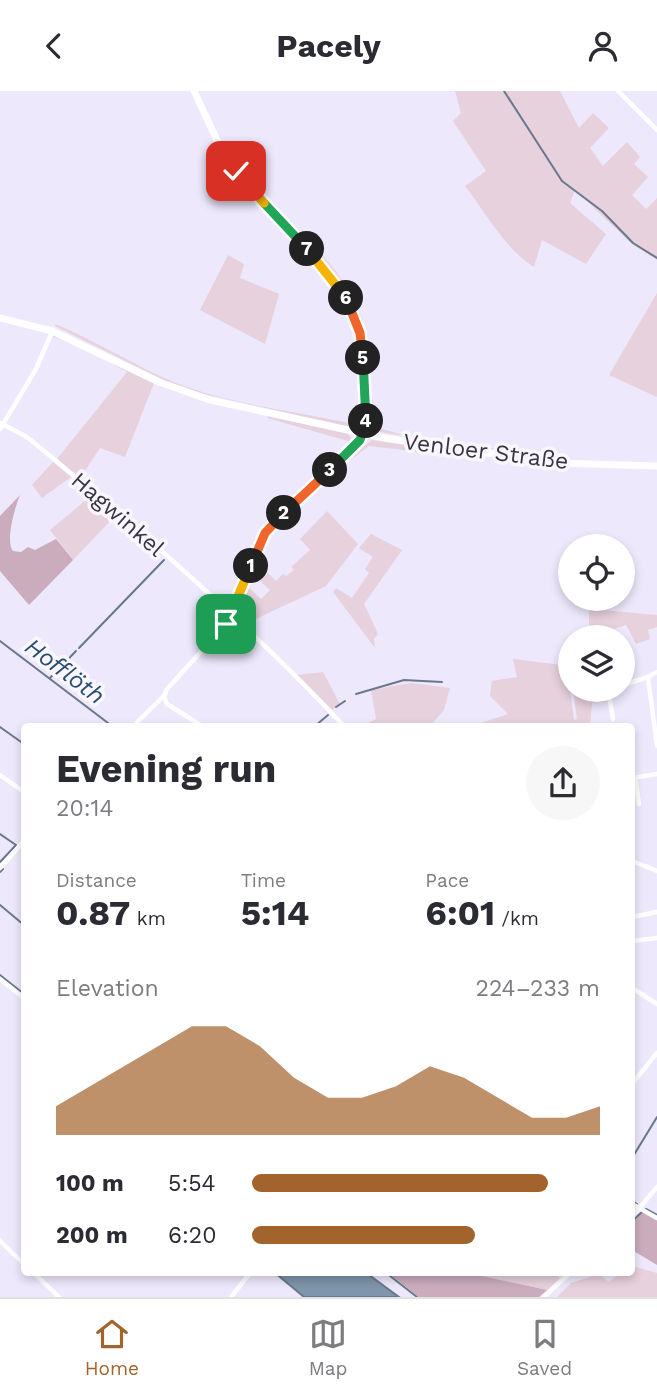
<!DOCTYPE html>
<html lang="en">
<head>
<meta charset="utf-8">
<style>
  body { margin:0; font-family:"Work Sans",sans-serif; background:#f7f7f7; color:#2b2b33; height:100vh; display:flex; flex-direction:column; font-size:26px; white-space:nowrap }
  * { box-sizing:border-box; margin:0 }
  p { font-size:23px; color:#7c7c81 }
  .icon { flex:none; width:38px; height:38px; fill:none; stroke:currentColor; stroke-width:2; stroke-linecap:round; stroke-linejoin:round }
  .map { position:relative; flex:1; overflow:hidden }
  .panel { position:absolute; left:21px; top:632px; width:614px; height:553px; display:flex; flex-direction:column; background:#fff; border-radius:7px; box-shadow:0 4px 10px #0003 }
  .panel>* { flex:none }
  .fabs { position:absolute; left:558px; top:443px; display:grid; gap:14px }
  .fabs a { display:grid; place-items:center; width:77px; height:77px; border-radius:50%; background:#fff; box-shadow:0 4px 10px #0003; font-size:35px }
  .pin { position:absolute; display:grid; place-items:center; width:60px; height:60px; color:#fff; margin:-30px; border-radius:14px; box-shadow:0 4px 10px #0006 }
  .km { position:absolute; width:35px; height:35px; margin:-18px; border-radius:50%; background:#222; color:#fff; font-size:19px; line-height:35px; text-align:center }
  .round { display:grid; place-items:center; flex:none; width:74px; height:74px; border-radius:37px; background:#f7f7f7 }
  .head { display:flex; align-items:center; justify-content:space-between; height:119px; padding:0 35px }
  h1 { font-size:38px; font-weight:700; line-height:52px }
  .stats { display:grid; grid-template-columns:repeat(3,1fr); gap:10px; height:119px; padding:7px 35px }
  .stats div { display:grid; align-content:center }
  .stats b { font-size:35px; font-weight:700 }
  .stats small { font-size:19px; font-weight:400 }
  .stats p { font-size:19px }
  .chart { height:196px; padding:14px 35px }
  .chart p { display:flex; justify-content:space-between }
  .chart svg { width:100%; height:126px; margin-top:7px; fill:#a3632c; opacity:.7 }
  ul { padding:0 35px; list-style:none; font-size:23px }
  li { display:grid; grid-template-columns:112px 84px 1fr; align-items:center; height:52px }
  li i { height:18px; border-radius:9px; background:#a3632c }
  header { display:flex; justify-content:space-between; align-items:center; height:91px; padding:0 35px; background:#fff; font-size:32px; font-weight:700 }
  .tab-bar { display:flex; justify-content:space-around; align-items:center; height:98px; border-top:2px solid #e1e1e2; background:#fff; font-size:19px; color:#7c7c81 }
  .tab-bar a { display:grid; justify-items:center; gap:4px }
  .tab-bar .active { color:#a3632c }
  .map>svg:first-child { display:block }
  .green { fill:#e7d1dc }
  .forest { fill:#caacbc }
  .water { fill:#7f95ab; stroke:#6a788b; stroke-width:2 }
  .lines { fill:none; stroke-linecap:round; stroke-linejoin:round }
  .stream { stroke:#6a788b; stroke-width:2 }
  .minor { stroke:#fff; stroke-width:4.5 }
  .secondary { stroke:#fff; stroke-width:7 }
  .split-1-casing { stroke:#fff; stroke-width:14 }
  .split-2-casing { stroke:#fff; stroke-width:14 }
  .split-3-casing { stroke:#fff; stroke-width:14 }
  .split-4-casing { stroke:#fff; stroke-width:14 }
  .split-5-casing { stroke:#fff; stroke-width:14 }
  .split-6-casing { stroke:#fff; stroke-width:14 }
  .split-7-casing { stroke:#fff; stroke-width:14 }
  .split-8-casing { stroke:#fff; stroke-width:14 }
  .split-9-casing { stroke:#fff; stroke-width:14 }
  .split-1 { stroke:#f5b400; stroke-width:9 }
  .split-2 { stroke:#f0652b; stroke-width:9 }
  .split-3 { stroke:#f0652b; stroke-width:9 }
  .split-4 { stroke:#22a559; stroke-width:9 }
  .split-5 { stroke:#22a559; stroke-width:9 }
  .split-6 { stroke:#f0652b; stroke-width:9 }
  .split-7 { stroke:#f5b400; stroke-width:9 }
  .split-8 { stroke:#22a559; stroke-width:9 }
  .split-9 { stroke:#f5b400; stroke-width:9 }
  .labels { text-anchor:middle; stroke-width:7; stroke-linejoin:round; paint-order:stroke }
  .street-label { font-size:23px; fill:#38363f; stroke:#f9f7fd }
  .water-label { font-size:24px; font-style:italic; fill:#2a4e70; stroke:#f9f7fd }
</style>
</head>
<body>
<header><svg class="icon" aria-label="back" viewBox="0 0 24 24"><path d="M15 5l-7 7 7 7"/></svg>Pacely<svg class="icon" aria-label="person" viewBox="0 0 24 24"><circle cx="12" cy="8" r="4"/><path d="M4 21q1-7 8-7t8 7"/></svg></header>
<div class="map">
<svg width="657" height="1206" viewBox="0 0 657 1206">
  <rect width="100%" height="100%" fill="#ede8fc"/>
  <g class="green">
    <path d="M 455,0 L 560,0 L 579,37 L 593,22 L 609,37 L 590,57 L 603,75 L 627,51 L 640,66 L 634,73 L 648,86 L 632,104 L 646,118 L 657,107 L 657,169 L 632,153 L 575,99 L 570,112 L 606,143 L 586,173 L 542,149 L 534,176 C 505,158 486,122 465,95 L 486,80 L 453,30 L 461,22 Z"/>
    <path d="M 264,103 C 300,142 351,183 365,237 C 373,269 368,302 375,334 C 395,349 524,361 557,366 L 399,344 L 380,341 L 372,335 L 377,343 L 370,335 L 362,241 L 352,212 L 264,108 Z"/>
    <path d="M 296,151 C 348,185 364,249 362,307 C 361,317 363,330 354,337 L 182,298 L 55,235 L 55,233 C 97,250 134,275 176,292 C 230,313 292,320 349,332 L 357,330 C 361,321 360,307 361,297 C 366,232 338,196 296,151 Z"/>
    <path d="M 228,164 L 244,173 L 240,187 L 279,203 L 265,253 L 200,219 Z"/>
    <path d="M 657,202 L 657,306 L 609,284 Z"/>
    <path d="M 56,244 L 154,292 L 125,366 L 100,357 L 80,387 L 57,368 L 127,281 L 84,257 L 51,245 Z"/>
    <path d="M 269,325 L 348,343 L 353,350 L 348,359 L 267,436 L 249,472 L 268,433 L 343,361 L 348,350 L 267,327 Z"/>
    <path d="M 372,349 L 437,359 L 439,363 L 369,355 L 338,378 L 274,438 L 247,495 L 261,508 L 270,499 L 260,490 L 268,482 L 276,490 L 283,483 L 286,485 L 294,479 L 291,476 L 310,459 L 300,448 L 327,420 L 358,453 L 326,495 L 245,533 L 234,519 L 272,436 L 339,373 Z"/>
    <path d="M 53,371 L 71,386 L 42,407 L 32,394 Z"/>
    <path d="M 91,405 L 115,425 L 73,469 L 50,439 Z"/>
    <path d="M 371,443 L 402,459 L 364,513 L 378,543 L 374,548 L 375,557 L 333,501 L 336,497 L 352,507 L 369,482 L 365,478 L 373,466 L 359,457 Z"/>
    <path d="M 589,518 L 657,524 L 657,536 L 648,539 L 650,548 L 636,553 L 626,534 L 589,546 Z"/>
    <path d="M 513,568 L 570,575 L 570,582 L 570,577 L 567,577 L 574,629 L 577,628 L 573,599 L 606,599 L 603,601 L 605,609 L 609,610 L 592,612 L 590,635 L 472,635 L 508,623 L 490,605 L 492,590 L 517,586 Z"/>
    <path d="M 323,581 L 340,613 L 332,619 L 297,584 Z"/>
    <path d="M 411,592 L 450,597 L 444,619 L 430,635 L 362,635 L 376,628 L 371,599 Z"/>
    <path d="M 636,1176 L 657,1182 L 657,1206 L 557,1206 L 571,1192 L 599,1183 L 609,1191 C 615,1185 631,1178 636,1176 Z"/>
    <path d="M 484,1181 C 502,1181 540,1187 553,1181 L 560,1187 L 547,1199 L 481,1185 Z"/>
  </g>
  <g class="forest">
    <path d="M 20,404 C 15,416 5,450 13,460 L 21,461 L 28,456 L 35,459 L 56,448 L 73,469 L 29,514 L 0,480 L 0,425 Z"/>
    <path d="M 642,1120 L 657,1129 L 657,1174 L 632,1159 L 632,1129 Z"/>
    <path d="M 387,1181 L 483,1181 L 482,1185 L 547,1199 L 539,1206 L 419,1206 Z"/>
  </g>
  <path class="water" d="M 274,1181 L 365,1181 L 399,1206 L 304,1206 Z"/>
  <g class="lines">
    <g class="stream">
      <path d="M 504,0 L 562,90 L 602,120 L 633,152 L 657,167"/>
      <path d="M 0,550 L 112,635"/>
      <path d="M 79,557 L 164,469"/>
      <path d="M 50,587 L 76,560"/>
      <path d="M 356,603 L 404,589 L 442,591"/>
      <path d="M 336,616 L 345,610"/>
      <path d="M 315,635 L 328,624"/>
      <path d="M 0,636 L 24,653"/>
      <path d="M 0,743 L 16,754 L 0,771"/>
      <path d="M 0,781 L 3,778"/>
      <path d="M 0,814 L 24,834"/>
      <path d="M 0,884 L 24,903"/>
      <path d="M 632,1067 L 657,1026"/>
      <path d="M 632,1110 L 637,1113"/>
      <path d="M 646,1118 L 657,1124"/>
      <path d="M 632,1130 L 642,1121"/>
      <path d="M 385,1181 L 417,1206"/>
    </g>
    <g class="minor">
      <path d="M 618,0 L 657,39"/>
      <path d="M 0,332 L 27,346 C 138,437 246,531 344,635"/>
      <path d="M 0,338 L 36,278 L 52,241"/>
      <path d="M 623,579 L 628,593"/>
      <path d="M 657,581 L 648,586 L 657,655"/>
      <path d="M 623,594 L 648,586"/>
      <path d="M 611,598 L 608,599 L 613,628"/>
      <path d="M 164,605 L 167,613 L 202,635"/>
      <path d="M 133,635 L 164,605 L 167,598 L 226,533 L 265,442 L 352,359 L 364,343"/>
      <path d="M 0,684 L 24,701"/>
      <path d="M 635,686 L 639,713"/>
      <path d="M 632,687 L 657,683"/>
      <path d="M 632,770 L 657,780"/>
      <path d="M 0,777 L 24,750"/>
      <path d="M 632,826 L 657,821"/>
      <path d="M 632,850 L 657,847"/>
      <path d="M 0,888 L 24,907"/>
      <path d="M 632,897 L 657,913"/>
      <path d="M 632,993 L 657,962"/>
      <path d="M 632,1113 L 657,1127"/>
      <path d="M 632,1126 L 657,1096"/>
      <path d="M 0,1150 L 24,1173"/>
      <path d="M 33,1181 L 59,1206"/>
      <path d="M 231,1206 L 251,1181"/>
      <path d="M 544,1206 L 571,1181"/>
    </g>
    <g class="secondary">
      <path d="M 194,0 L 224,64 L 327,180 L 350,213 L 363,257 L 366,334 L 364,343"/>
      <path d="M 0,227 L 52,240 L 159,291 L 210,309 L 385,347 L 557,372 L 657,375"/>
    </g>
  </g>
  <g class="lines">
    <g class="split-1-casing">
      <path id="split-1" d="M 226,533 L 251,475"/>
    </g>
    <g class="split-2-casing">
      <path id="split-2" d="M 251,475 L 265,442 L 284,422"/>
    </g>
    <g class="split-3-casing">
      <path id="split-3" d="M 284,422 L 330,379"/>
    </g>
    <g class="split-4-casing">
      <path id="split-4" d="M 330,379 L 360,349 L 366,330"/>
    </g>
    <g class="split-5-casing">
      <path id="split-5" d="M 363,267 L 366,330"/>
    </g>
    <g class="split-6-casing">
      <path id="split-6" d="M 346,207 L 360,242 L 363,267"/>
    </g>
    <g class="split-7-casing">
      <path id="split-7" d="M 307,158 L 346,207"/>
    </g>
    <g class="split-8-casing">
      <path id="split-8" d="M 264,112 L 307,158"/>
    </g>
    <g class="split-9-casing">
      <path id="split-9" d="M 236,80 L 264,112"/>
    </g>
    <use href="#split-1" class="split-1"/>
    <use href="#split-2" class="split-2"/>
    <use href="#split-3" class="split-3"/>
    <use href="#split-4" class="split-4"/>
    <use href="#split-5" class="split-5"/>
    <use href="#split-6" class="split-6"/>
    <use href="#split-7" class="split-7"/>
    <use href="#split-8" class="split-8"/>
    <use href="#split-9" class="split-9"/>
  </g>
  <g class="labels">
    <g class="street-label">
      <text transform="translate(486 360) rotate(7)" y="8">Venloer Straße</text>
      <text transform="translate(118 423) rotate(41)" y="8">Hagwinkel</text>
    </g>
    <g class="water-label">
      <text transform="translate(65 580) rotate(37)" y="8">Hofflöth</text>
    </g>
  </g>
</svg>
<div class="fabs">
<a><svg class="icon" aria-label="locate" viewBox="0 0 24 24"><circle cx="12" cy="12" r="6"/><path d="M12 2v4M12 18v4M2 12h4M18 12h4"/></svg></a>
<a><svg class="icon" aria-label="layers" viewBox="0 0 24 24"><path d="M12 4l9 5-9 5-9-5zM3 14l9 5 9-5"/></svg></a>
</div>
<div class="pin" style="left:226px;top:533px;background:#1e9e55"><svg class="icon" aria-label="arrive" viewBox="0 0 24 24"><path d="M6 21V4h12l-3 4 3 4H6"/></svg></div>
<div class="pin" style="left:236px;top:80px;background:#d93025"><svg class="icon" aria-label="check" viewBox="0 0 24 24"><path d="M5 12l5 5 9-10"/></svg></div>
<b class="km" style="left:251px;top:475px">1</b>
<b class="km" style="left:284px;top:422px">2</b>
<b class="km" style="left:330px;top:379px">3</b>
<b class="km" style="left:366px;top:330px">4</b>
<b class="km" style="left:363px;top:267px">5</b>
<b class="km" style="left:346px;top:207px">6</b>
<b class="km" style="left:307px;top:158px">7</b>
<section class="panel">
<div class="head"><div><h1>Evening run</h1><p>20:14</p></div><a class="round"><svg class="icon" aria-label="share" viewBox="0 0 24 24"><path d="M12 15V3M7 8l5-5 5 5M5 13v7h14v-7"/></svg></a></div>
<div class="stats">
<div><p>Distance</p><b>0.87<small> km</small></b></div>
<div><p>Time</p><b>5:14</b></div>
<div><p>Pace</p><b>6:01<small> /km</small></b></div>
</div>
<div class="chart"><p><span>Elevation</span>224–233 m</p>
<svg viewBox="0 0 160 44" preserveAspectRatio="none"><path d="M0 44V34L10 27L20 20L30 13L40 6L50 6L60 13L70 24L80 31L90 31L100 27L110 20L120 24L130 31L140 38L150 38L160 34V44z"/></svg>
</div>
<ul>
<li><b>100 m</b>5:54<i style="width:85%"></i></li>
<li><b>200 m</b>6:20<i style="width:64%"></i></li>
</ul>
</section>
</div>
<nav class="tab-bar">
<a class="active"><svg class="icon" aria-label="home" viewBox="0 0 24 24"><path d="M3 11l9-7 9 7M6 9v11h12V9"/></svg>Home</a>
<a><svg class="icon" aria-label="map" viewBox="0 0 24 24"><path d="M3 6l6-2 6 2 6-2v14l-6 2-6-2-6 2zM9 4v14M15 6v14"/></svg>Map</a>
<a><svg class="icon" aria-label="saved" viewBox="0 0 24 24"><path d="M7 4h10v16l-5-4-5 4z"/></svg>Saved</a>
</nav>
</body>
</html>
